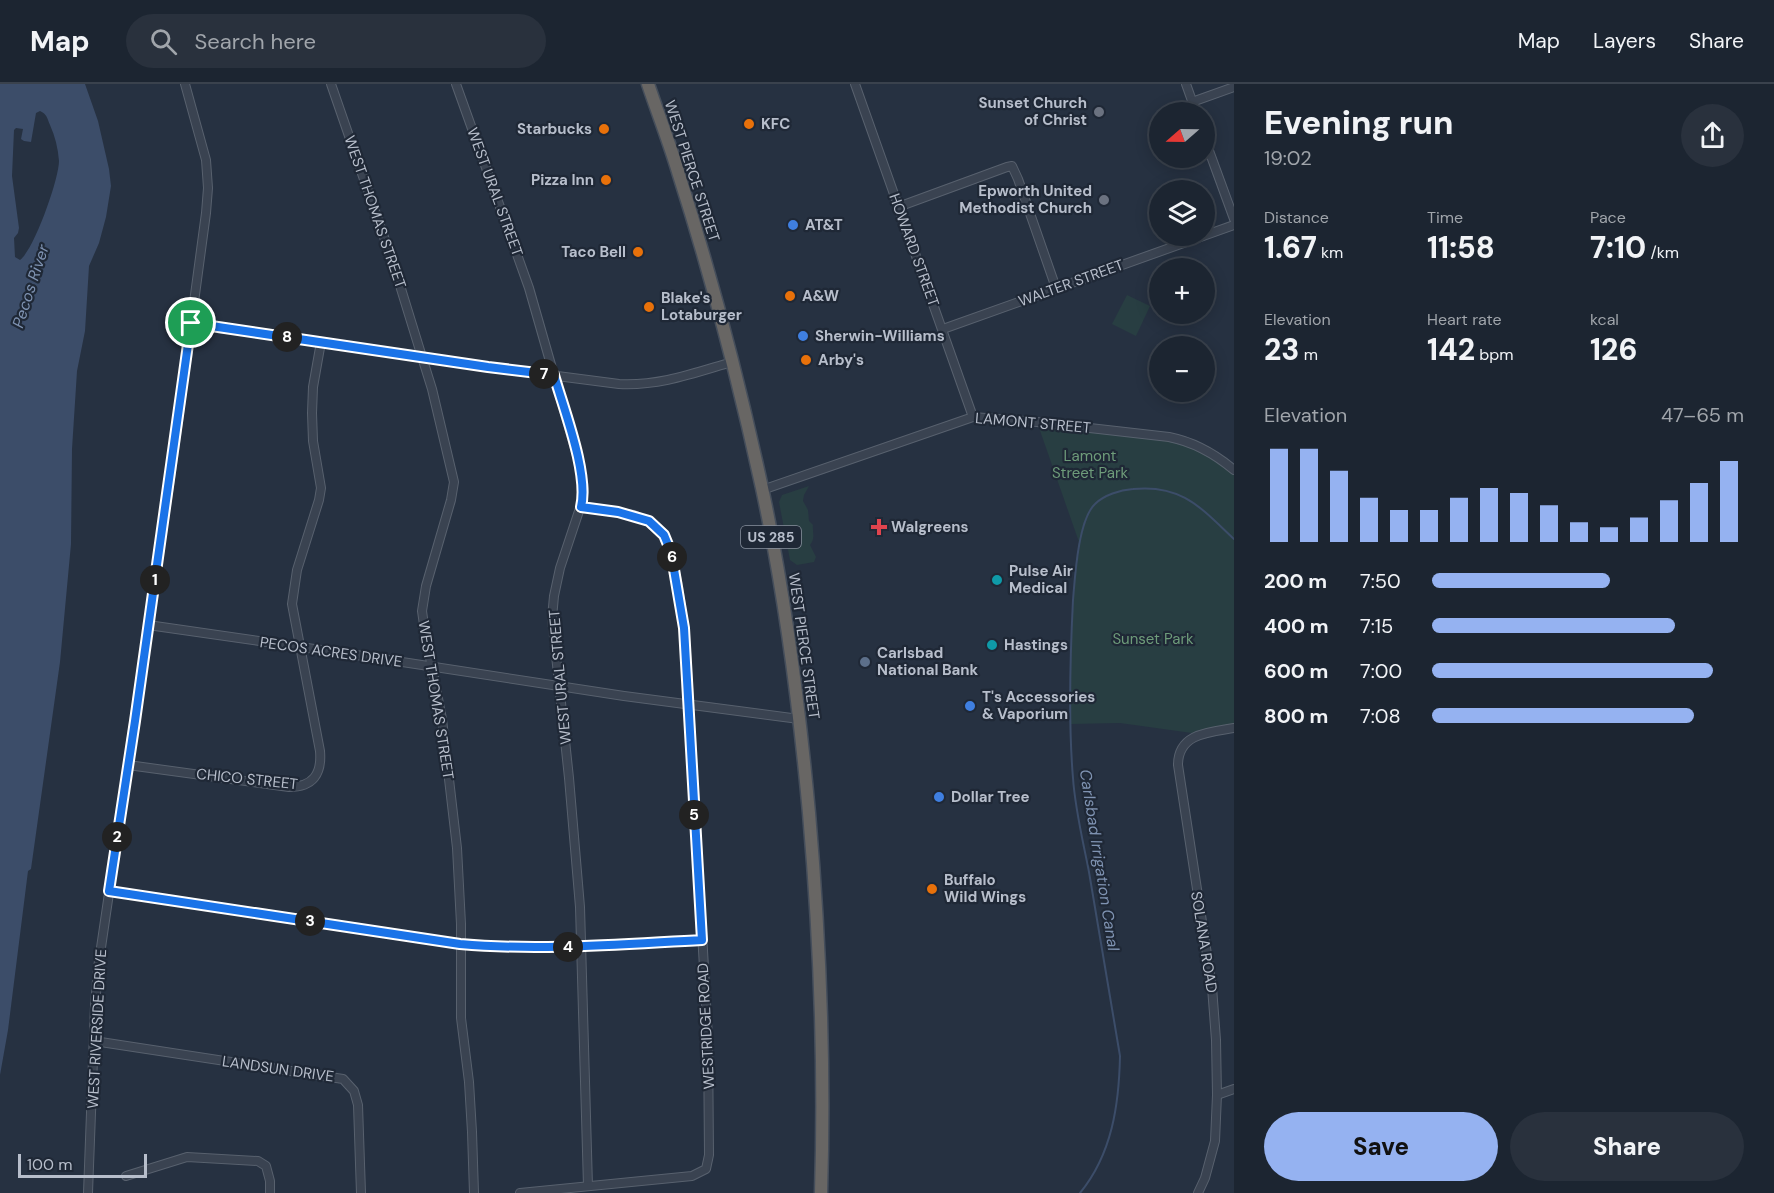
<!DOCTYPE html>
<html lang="en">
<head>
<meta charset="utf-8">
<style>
  body { margin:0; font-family:"DM Sans",sans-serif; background:#29313d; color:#f1f3f6; height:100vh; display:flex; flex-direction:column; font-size:22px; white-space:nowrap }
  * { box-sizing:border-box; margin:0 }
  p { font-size:20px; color:#a0a5ab }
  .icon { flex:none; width:33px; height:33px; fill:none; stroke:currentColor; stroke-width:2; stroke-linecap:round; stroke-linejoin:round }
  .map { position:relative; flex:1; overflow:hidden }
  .details { display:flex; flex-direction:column; background:#1c2531; width:540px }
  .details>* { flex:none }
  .needle { width:39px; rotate:250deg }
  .tools { position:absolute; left:1149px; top:18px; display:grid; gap:12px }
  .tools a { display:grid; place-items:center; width:66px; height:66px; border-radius:50%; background:#1c2531; box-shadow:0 3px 15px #0003,0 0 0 2px #3a424d; font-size:30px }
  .scale { position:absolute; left:18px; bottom:15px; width:129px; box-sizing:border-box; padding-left:6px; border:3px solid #b7becb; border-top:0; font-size:16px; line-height:21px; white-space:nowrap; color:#b7becb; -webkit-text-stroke:4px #1f2836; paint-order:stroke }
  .pin { position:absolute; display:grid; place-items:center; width:51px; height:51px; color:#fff; margin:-26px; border:3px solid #fff; border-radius:50%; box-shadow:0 2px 6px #0007 }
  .km { position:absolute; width:30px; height:30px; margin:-15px; border-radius:50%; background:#222; color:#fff; font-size:16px; line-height:30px; text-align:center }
  .round { display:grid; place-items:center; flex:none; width:63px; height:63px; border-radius:32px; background:#29313d }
  .summary { display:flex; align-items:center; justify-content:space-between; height:102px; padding:0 30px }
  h1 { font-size:33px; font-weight:800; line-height:45px }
  .stats { display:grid; grid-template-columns:repeat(3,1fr); gap:9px; height:102px; padding:6px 30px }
  .stats div { display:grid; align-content:center }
  .stats b { font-size:30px; font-weight:800 }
  .stats small { font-size:16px; font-weight:400 }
  .stats p { font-size:16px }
  .chart { height:168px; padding:12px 30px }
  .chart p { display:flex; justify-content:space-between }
  .chart svg { width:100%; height:108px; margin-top:6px; stroke:#95b2f1; stroke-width:6 }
  .cta { display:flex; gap:12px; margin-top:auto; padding:12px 30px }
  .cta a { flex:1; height:69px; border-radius:36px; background:#95b2f1; color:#111; font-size:24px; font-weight:800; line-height:69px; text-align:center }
  .cta a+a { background:#29313d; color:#f1f3f6 }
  ul { padding:0 30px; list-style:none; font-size:20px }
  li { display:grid; grid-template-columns:96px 72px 1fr; align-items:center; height:45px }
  li i { height:15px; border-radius:8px; background:#95b2f1 }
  header { display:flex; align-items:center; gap:36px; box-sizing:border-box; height:84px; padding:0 30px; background:#1c2531; border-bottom:2px solid #3a424d }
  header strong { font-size:28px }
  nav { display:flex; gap:33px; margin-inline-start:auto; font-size:21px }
  .search { width:420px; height:54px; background:#29313d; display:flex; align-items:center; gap:15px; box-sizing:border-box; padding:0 21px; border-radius:33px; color:#a0a5ab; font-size:22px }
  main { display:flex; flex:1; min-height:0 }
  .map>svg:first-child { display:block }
  .green { fill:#283e42 }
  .water { fill:#3c4d69; fill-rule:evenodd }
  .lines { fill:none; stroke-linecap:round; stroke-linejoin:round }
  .stream { stroke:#3c4d69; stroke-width:2 }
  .minor-casing { stroke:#58616e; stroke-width:10 }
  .trunk-casing { stroke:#454e5b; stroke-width:15 }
  .minor { stroke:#3a4351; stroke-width:8 }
  .trunk { stroke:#686664; stroke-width:12 }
  .route-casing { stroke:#fff; stroke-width:12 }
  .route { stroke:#1a73e8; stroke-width:8 }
  .worship-dot { fill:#6b7280; stroke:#1f2836; stroke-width:2 }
  .food-dot { fill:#e8710a; stroke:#1f2836; stroke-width:2 }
  .shop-dot { fill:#3f7fe0; stroke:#1f2836; stroke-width:2 }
  .health-dot { fill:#e0444e; stroke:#1f2836; stroke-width:2 }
  .culture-dot { fill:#0f9aa8; stroke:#1f2836; stroke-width:2 }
  .service-dot { fill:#5c6f8a; stroke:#1f2836; stroke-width:2 }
  .labels { text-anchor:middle; stroke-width:4.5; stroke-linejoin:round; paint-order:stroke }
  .shield { fill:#1f2836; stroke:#89919e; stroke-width:1.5 }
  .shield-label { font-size:14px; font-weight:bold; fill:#b7becb }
  .poi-label { font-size:15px; font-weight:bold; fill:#b7becb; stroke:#1f2836; text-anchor:start }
  .street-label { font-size:15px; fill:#b7becb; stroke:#1f2836 }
  .park-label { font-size:15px; fill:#6e9c7a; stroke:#1f2836 }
  .water-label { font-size:16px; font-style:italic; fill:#7f93b2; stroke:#1f2836 }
</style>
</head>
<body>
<header>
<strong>Map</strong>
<div class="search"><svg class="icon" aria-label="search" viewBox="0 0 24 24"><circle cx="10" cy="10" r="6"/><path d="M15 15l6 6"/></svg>Search here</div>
<nav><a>Map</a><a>Layers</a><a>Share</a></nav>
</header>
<main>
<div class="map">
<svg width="1234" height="1109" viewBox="0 0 1234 1109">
  <rect width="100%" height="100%" fill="#263141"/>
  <g class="green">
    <path d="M 1127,211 L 1150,222 L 1136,252 L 1112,240 Z"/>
    <path d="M 1037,338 L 1184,356 L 1234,386 L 1234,644 L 1199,650 L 1120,639 L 1070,640 L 1071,558 L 1075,494 L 1080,461 Z"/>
    <path d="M 809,402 L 804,411 L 803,417 L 808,426 L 809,437 L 813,441 C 812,448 816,454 810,461 L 816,473 L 814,478 L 797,481 L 790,476 L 779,418 L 782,411 Z"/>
  </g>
  <path class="water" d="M 0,0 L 85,0 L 98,37 L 109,85 L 111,102 L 106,133 L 99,159 L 89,182 L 85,247 L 77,287 L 72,365 L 71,460 L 60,578 L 31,785 L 28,787 L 8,946 L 0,991 ZM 40,27 C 47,30 47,34 50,41 C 55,52 58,64 59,77 C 59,95 34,166 20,176 L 15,173 L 14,154 L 18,149 L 19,144 L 12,92 L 14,46 L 16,44 L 23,45 L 21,55 L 24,57 L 31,58 L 36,29 Z"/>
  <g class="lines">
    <path class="stream" d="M 1080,1109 C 1112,1070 1119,1021 1120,972 C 1110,911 1099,850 1089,788 C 1083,757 1075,725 1073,694 C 1068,635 1070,575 1073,516 C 1075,493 1078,436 1095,420 C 1104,411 1120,406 1133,405 C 1182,400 1201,424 1234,455"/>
    <g class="minor-casing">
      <g id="minor">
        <path d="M 331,0 L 394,182 L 422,273 L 432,305 L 454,398 L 451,416 L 426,502 L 422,527 L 425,548 L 442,635 L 457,764 L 461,840 L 461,934 L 469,998 L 472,1048 L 474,1109"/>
        <path d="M 456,0 L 529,204 L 580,382 L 584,405 L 583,415 L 560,484 L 554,512 L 552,534 L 569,694 L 580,823 L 588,1102"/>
        <path d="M 855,0 L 973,333"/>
        <path d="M 1186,0 L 1196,28"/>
        <path d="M 1192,18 L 1234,3"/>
        <path d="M 1204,53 L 1234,135"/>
        <path d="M 898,123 L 1007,83 L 1012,82 L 1018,95 L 1056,204"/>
        <path d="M 191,239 L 488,283 L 619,300 C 660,302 694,289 732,278"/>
        <path d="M 943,245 L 1234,141"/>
        <path d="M 762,406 L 973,333 L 1037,338 L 1169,353 C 1194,358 1214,369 1234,386"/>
        <path d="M 148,541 L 363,572 L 624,612 L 799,635"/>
        <path d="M 128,681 L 289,703 C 313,703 322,690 320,667 L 292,520 L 297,486 L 319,416 L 321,404 L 313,357 L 312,329 L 313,303 L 321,258"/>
        <path d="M 109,807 L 460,860 C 541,867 622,860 702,856"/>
        <path d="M 94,957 L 343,995 L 354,1007 L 358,1021 L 361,1109"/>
        <path d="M 1217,1011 L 1234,1005"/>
        <path d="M 126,1092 L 187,1073 L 258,1077 L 266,1082 L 270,1097 L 270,1109"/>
        <path d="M 88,1109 L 95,922 L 98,884 L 173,374 L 206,129 L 208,104 L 206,76 L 185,0"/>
        <path d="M 520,1109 L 692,1092 L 706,1085 L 709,1071 L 708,954 L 686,568 L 684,544 L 678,502 L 671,468 L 664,451 L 653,440 L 634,431 L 581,423"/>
        <path d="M 1198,1109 L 1205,1094 L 1215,1057 L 1217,1011 L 1216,956 L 1212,903 L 1178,681 C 1178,649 1210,648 1234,644"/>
      </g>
    </g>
    <g class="trunk-casing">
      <path id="trunk" d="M 648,0 C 658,30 670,60 679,91 C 712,194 739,298 762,404 C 785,511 799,620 809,729 C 820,856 825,982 821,1109"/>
    </g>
    <use href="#minor" class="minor"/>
    <use href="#trunk" class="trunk"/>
  </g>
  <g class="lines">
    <g class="route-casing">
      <path id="route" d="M 191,239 L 488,283 L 554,291 C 564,326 589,390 581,423 L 618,428 L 649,437 L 664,451 L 671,468 L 684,544 L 702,856 C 622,860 541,867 460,860 L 109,807 L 135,637 Z"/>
    </g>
    <use href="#route" class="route"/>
  </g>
  <g class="worship-dot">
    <circle cx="1099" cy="28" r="6"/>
    <circle cx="1104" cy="116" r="6"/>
  </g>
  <g class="food-dot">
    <circle cx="749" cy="40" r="6"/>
    <circle cx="604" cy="45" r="6"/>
    <circle cx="606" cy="96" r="6"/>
    <circle cx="638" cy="168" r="6"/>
    <circle cx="790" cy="212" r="6"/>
    <circle cx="649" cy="223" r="6"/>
    <circle cx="806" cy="276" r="6"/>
    <circle cx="932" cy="805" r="6"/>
  </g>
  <g class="shop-dot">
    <circle cx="793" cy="141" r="6"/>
    <circle cx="803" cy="252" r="6"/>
    <circle cx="970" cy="622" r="6"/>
    <circle cx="939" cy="713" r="6"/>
  </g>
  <path class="health-dot" d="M876 434h6v6h6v6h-6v6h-6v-6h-6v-6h6z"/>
  <g class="culture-dot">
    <circle cx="997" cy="496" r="6"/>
    <circle cx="992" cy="561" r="6"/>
  </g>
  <circle class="service-dot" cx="865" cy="578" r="6"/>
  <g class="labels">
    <rect class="shield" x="741" y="442" width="60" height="22" rx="4.5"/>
    <g class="shield-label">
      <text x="771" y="458">US 285</text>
    </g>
    <g class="poi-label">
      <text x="1087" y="24" text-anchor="end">Sunset Church<tspan x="1087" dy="17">of Christ</tspan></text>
      <text x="761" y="45">KFC</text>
      <text x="592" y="50" text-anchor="end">Starbucks</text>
      <text x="594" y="101" text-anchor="end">Pizza Inn</text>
      <text x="1092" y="112" text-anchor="end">Epworth United<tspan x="1092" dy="17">Methodist Church</tspan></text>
      <text x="805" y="146">AT&amp;T</text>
      <text x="626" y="173" text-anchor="end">Taco Bell</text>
      <text x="802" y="217">A&amp;W</text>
      <text x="661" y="219">Blake's<tspan x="661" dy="17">Lotaburger</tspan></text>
      <text x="815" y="257">Sherwin-Williams</text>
      <text x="818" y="281">Arby's</text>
      <text x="891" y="448">Walgreens</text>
      <text x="1009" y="492">Pulse Air<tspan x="1009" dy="17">Medical</tspan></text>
      <text x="1004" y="566">Hastings</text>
      <text x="877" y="574">Carlsbad<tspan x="877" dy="17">National Bank</tspan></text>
      <text x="982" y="618">T's Accessories<tspan x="982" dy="17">&amp; Vaporium</tspan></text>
      <text x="951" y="718">Dollar Tree</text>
      <text x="944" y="801">Buffalo<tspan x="944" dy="17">Wild Wings</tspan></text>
    </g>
    <g class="street-label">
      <text transform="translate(692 87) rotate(72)" y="5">WEST PIERCE STREET</text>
      <text transform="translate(495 108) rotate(70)" y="5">WEST URAL STREET</text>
      <text transform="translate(375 128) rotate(71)" y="5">WEST THOMAS STREET</text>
      <text transform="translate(914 166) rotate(70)" y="5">HOWARD STREET</text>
      <text transform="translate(1071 199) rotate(-20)" y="5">WALTER STREET</text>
      <text transform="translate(1033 339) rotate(5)" y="5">LAMONT STREET</text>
      <text transform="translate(804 562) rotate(82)" y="5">WEST PIERCE STREET</text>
      <text transform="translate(331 568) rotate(8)" y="5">PECOS ACRES DRIVE</text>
      <text transform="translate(560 593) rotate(-95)" y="5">WEST URAL STREET</text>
      <text transform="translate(436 616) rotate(81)" y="5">WEST THOMAS STREET</text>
      <text transform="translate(247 695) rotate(6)" y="5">CHICO STREET</text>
      <text transform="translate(1204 858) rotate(81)" y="5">SOLANA ROAD</text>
      <text transform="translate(706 942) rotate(-93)" y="5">WESTRIDGE ROAD</text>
      <text transform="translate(97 945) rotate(-87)" y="5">WEST RIVERSIDE DRIVE</text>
      <text transform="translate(278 985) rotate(8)" y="5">LANDSUN DRIVE</text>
    </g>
    <g class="park-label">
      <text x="1090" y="377">Lamont<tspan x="1090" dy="17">Street Park</tspan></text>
      <text x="1153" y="560">Sunset Park</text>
    </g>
    <g class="water-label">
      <text transform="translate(30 202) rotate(-72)" y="6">Pecos River</text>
      <text transform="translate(1100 776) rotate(81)" y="6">Carlsbad Irrigation Canal</text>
    </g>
  </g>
</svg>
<div class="tools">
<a><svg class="needle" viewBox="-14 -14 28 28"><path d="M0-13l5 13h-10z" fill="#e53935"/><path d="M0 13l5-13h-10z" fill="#a0a5ab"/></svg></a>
<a><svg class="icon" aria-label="layers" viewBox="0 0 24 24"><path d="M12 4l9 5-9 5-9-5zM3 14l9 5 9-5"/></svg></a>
<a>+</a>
<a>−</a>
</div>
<div class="scale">100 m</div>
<div class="pin" style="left:191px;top:239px;background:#1e9e55"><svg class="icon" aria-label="arrive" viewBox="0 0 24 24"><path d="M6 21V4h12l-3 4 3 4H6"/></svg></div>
<b class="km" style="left:155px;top:496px">1</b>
<b class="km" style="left:117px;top:753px">2</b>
<b class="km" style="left:310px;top:837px">3</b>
<b class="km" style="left:568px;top:863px">4</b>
<b class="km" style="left:694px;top:731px">5</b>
<b class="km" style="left:672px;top:473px">6</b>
<b class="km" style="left:544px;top:290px">7</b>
<b class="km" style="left:287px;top:253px">8</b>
</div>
<section class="details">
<div class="summary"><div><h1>Evening run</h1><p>19:02</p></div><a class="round"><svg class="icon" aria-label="share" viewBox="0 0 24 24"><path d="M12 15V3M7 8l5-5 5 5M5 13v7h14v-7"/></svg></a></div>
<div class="stats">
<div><p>Distance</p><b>1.67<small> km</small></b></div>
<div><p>Time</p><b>11:58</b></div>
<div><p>Pace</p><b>7:10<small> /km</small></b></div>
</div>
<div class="stats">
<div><p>Elevation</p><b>23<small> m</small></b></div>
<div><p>Heart rate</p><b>142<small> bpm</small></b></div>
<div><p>kcal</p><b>126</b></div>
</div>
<div class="chart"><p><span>Elevation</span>47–65 m</p>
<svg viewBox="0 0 160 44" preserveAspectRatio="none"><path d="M5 44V6M15 44V6M25 44V15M35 44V26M45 44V31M55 44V31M65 44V26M75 44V22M85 44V24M95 44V29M105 44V36M115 44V38M125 44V34M135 44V27M145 44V20M155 44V11"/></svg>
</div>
<ul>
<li><b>200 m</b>7:50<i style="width:57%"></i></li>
<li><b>400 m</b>7:15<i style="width:78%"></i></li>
<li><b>600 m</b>7:00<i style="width:90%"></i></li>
<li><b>800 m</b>7:08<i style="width:84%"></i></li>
</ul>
<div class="cta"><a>Save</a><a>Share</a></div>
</section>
</main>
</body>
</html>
